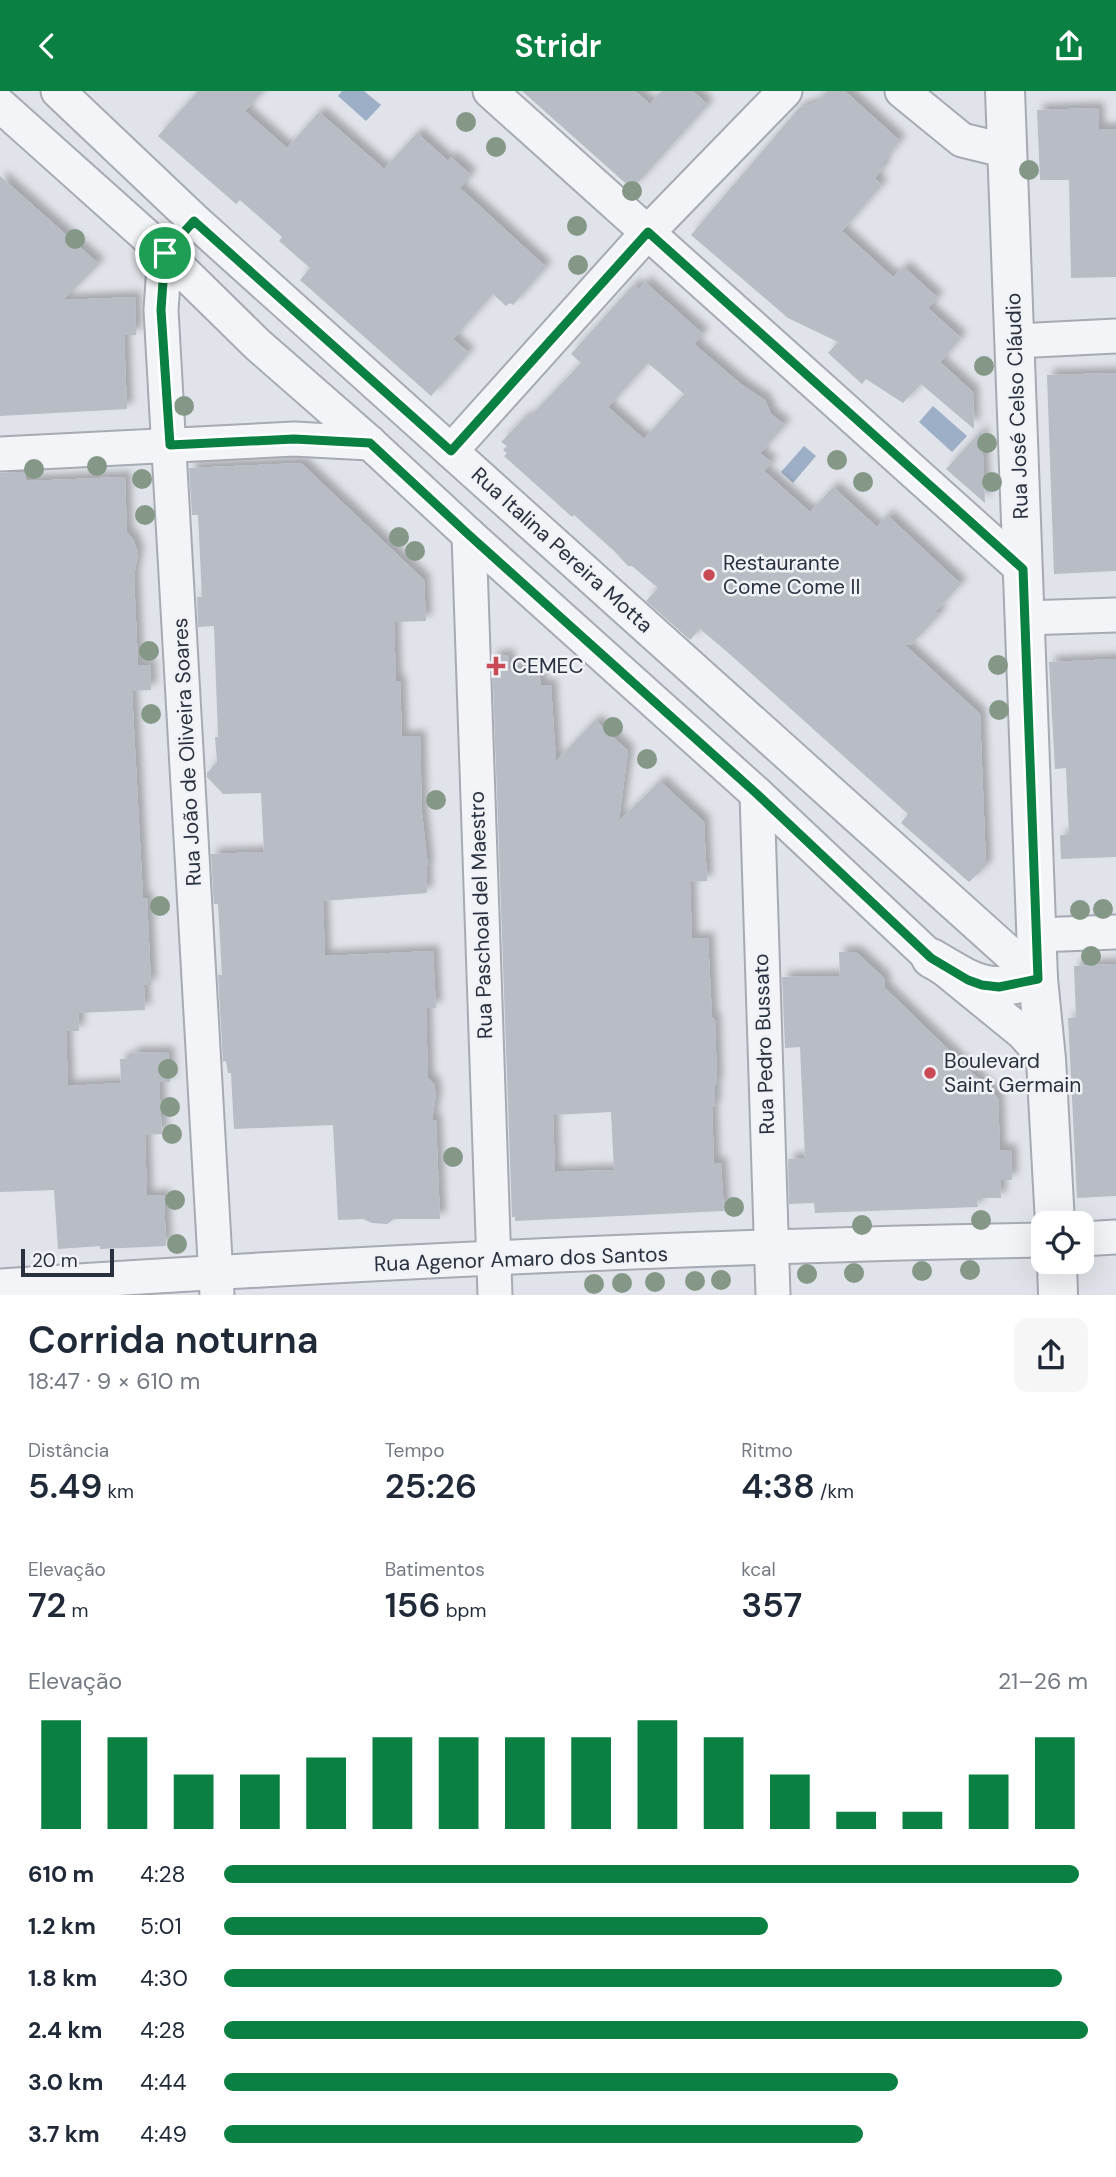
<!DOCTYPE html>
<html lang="pt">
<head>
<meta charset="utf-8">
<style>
  body { margin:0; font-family:"DM Sans",sans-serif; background:#f6f6f7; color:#1f2937; height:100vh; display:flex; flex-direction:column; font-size:26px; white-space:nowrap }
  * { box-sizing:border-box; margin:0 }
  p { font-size:23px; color:#747a83 }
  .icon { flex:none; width:38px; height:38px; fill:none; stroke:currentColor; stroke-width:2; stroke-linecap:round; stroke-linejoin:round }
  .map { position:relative; height:1204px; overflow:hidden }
  .drawer { display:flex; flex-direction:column; background:#fff; flex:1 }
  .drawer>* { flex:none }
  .buttons { position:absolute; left:1031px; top:1120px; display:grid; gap:14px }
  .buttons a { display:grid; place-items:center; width:63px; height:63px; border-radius:14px; background:#fff; box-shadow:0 7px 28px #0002; font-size:35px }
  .scale { position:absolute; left:21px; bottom:18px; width:93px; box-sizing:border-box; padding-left:7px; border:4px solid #29303f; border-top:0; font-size:19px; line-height:24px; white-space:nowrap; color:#29303f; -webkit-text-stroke:5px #f0f2f6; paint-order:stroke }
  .pin { position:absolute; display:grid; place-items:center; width:60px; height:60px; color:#fff; margin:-30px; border:4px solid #fff; border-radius:50%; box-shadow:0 2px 7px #0007 }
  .round { display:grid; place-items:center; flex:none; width:74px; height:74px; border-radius:14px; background:#f6f6f7 }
  .headline { display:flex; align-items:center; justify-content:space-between; height:119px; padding:0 28px }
  h1 { font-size:38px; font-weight:600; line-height:52px }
  .figures { display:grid; grid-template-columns:repeat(3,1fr); gap:10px; height:119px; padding:7px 28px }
  .figures div { display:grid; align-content:center }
  .figures b { font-size:35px; font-weight:600 }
  .figures small { font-size:19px; font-weight:400 }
  .figures p { font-size:19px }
  .chart { height:196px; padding:14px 28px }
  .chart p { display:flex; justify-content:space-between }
  .chart svg { width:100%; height:126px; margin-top:7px; stroke:#0b8043; stroke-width:6 }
  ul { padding:0 28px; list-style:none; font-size:23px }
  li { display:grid; grid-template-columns:112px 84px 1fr; align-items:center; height:52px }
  li i { height:18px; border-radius:9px; background:#0b8043 }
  header { display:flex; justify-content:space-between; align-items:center; height:91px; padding:0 28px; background:#0b8043; color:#fff; font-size:32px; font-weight:600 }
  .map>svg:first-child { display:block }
  .water { fill:#9daec7 }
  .building { fill:#b8bcc5; fill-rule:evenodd; filter:url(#shadow) }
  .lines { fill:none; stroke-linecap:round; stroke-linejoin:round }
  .minor-casing { stroke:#a5aab3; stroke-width:37 }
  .tertiary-casing { stroke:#a5aab3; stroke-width:42 }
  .minor { stroke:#f3f4f7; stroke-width:33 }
  .tertiary { stroke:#f3f4f7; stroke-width:38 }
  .tree { fill:#859887 }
  .route-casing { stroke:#fff; stroke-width:14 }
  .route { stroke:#0b8043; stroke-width:9 }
  .poi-dot { fill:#c94a54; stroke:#f0f2f6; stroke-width:2.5 }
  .labels { text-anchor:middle; stroke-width:5; stroke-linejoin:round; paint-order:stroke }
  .street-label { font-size:21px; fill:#29303f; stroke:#f0f2f6 }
  .poi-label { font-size:21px; fill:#29303f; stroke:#f0f2f6; text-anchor:start }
</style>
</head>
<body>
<header><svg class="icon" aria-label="back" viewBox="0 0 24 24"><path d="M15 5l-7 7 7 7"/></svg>Stridr<svg class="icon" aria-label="share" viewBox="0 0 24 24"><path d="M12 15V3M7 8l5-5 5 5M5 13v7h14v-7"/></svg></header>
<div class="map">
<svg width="1116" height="1204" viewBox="0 0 1116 1204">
  <defs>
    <filter id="shadow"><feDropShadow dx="6" dy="-6" stdDeviation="3.5" flood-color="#0004"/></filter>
  </defs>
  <rect width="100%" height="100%" fill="#e0e3e9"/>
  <g class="water">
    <path d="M 342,0 L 364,0 L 381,14 L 366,30 L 338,5 Z"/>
    <path d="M 933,315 L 967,345 L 952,361 L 919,331 Z"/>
    <path d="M 804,355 L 816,365 L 793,392 L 781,381 Z"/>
  </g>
  <g class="building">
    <path d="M 198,0 L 263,0 L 245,20 L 287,57 L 319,21 L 384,78 L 417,42 L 448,70 L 451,66 L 471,84 L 460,97 L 546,176 L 513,214 L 510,212 L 506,215 L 493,203 L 453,248 L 469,262 L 431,305 L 300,189 L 310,177 L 279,150 L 282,146 L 240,109 L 236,113 L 158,45 Z"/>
    <path d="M 522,0 L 635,0 L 650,13 L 662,0 L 693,0 L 708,14 L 632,98 Z"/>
    <path d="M 828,0 L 845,0 L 900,50 L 884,70 L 884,75 L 875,87 L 882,94 L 842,140 L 893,186 L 904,176 L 938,207 L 928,217 L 961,247 L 940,271 L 973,301 L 974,338 L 921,293 L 903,312 L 866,288 L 862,293 L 828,262 L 838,251 L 788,227 L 691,144 L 799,17 L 815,12 Z"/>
    <path d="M 1098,17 L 1099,38 L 1116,38 L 1116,186 L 1071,187 L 1069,89 L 1040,89 L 1037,19 Z"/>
    <path d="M 0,85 L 99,173 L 63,209 L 135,206 L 136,244 L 124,244 L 127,318 L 0,325 Z"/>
    <path d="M 645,191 L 703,243 L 694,253 L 742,294 L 765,309 L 771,323 L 785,334 L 760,362 L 772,372 L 764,380 L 810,421 L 833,396 L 877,436 L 887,424 L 961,493 L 935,521 L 942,521 L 912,553 L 905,554 L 980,623 L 986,775 L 969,791 L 901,732 L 908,723 L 725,559 L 700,538 L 690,549 L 646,510 L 658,497 L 632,475 L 628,475 L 613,459 L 574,424 L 572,426 L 504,365 L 507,362 L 503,359 L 507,355 L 501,351 L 525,326 L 528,328 L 581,272 L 571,263 L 634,193 L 639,198 ZM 648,272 L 684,303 L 644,348 L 608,316 Z"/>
    <path d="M 1116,282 L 1116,480 L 1054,483 L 1047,284 Z"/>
    <path d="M 982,339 L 985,412 L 946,378 Z"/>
    <path d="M 301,372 L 424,489 L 426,530 L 394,531 L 396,590 L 400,590 L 402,646 L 420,645 L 422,722 L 428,776 L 426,776 L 427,802 L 323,810 L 325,865 L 433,860 L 436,917 L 426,917 L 428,987 L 434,993 L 436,1004 L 432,1029 L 436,1029 L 440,1128 L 394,1128 L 387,1133 L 372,1132 L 363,1128 L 338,1129 L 333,1034 L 234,1038 L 231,982 L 228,982 L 226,970 L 223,971 L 218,884 L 222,884 L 218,813 L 214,813 L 211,763 L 264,761 L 261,702 L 223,703 L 207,686 L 207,682 L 217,671 L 215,646 L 218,646 L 214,535 L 198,536 L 197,506 L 202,506 L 198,424 L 192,424 L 189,377 Z"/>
    <path d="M 26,381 L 26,390 L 125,386 L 127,441 L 134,450 L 138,462 L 134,485 L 138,574 L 150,574 L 151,599 L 132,600 L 143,807 L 147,807 L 151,894 L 144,894 L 145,919 L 78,922 L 79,940 L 66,940 L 68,995 L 121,992 L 120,968 L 131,967 L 131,962 L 168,961 L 170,991 L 159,991 L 162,1043 L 145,1044 L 147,1105 L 164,1104 L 166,1155 L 100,1158 L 100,1155 L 58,1158 L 54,1099 L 0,1101 L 0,382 Z"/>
    <path d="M 509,564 L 509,578 L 525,577 L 525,582 L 539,581 L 541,594 L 551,594 L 556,670 L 595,629 L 628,660 L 619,730 L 660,690 L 704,731 L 707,790 L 690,791 L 692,848 L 708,847 L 712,926 L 715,929 L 717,992 L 715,994 L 715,1015 L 712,1016 L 714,1072 L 721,1072 L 724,1120 L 515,1130 L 515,1126 L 512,1126 L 492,565 ZM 611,1021 L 614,1079 L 555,1081 L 553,1024 Z"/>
    <path d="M 1116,568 L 1116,766 L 1061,768 L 1060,744 L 1069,744 L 1066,677 L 1055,678 L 1049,571 Z"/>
    <path d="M 839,861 L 856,861 L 884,887 L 885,897 L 998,1007 L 1000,1059 L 1011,1059 L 1012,1089 L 1000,1089 L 1001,1107 L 977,1107 L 978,1116 L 815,1122 L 814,1112 L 789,1113 L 788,1068 L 805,1067 L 800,956 L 785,957 L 782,886 L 840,885 Z"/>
    <path d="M 1116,873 L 1116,1105 L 1077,1107 L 1068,927 L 1076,927 L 1074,875 Z"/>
  </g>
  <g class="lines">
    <g class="minor-casing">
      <g id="minor">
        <path d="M 58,0 L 194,129 L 1038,888"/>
        <path d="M 490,0 L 1022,478"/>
        <path d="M 902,0 L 962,49 L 1007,60"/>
        <path d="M 0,14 L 153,151 L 258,254 L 370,352 L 469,444 L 757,703 L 931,867 L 1023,942 L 1046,968"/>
        <path d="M 175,151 L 165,162 L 161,219 L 217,1204"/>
        <path d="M 1014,250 L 1116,245"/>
        <path d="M 451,360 L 648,141 L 785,0"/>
        <path d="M 0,363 L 294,348 L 370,352"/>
        <path d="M 469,444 L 495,1204"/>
        <path d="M 1024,527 L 1116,524"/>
        <path d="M 757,703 L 773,1204"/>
        <path d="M 1036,844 L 1116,841"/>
        <path d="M 1082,1148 L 1116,1146"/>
        <path d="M 0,1195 C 347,1172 695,1155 1043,1149"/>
      </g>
    </g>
    <g class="tertiary-casing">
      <g id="tertiary">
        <path d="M 1005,0 L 1038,888 L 1046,968 L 1055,1132"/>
        <path d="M 931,867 C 976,893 984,903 1038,888"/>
        <path d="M 1057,1171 L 1058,1204"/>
      </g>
    </g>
    <use href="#minor" class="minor"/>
    <use href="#tertiary" class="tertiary"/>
  </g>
  <g class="tree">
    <circle cx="466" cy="31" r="10"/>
    <circle cx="496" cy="56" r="10"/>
    <circle cx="1029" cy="79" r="10"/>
    <circle cx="632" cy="100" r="10"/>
    <circle cx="577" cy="135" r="10"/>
    <circle cx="75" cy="148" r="10"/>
    <circle cx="578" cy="174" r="10"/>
    <circle cx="984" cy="275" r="10"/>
    <circle cx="184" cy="315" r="10"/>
    <circle cx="987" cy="352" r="10"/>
    <circle cx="837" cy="369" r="10"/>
    <circle cx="97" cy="375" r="10"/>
    <circle cx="34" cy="378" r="10"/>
    <circle cx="142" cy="388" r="10"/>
    <circle cx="863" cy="391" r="10"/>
    <circle cx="992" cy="391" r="10"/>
    <circle cx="145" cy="424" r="10"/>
    <circle cx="399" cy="446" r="10"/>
    <circle cx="415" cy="460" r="10"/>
    <circle cx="149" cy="560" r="10"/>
    <circle cx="998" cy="574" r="10"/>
    <circle cx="999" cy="619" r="10"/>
    <circle cx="151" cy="623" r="10"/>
    <circle cx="613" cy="636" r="10"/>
    <circle cx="647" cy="668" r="10"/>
    <circle cx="436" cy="709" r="10"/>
    <circle cx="160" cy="815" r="10"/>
    <circle cx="1103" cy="818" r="10"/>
    <circle cx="1080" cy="819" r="10"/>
    <circle cx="1091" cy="865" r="10"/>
    <circle cx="168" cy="978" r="10"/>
    <circle cx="170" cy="1016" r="10"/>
    <circle cx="172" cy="1043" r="10"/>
    <circle cx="453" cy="1066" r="10"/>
    <circle cx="175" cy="1109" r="10"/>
    <circle cx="734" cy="1116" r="10"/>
    <circle cx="981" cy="1129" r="10"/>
    <circle cx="862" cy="1134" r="10"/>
    <circle cx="177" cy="1153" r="10"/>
    <circle cx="970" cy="1179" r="10"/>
    <circle cx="922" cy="1180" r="10"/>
    <circle cx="854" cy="1182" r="10"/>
    <circle cx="807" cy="1183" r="10"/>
    <circle cx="721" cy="1189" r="10"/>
    <circle cx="695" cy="1190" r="10"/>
    <circle cx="655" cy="1191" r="10"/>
    <circle cx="622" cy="1192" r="10"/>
    <circle cx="594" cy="1193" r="10"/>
  </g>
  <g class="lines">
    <g class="route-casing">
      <path id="route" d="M 194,130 L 451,360 L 648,141 L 1023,478 L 1038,888 L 999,896 L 982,894 L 968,889 L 931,867 L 757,703 L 469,444 L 370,352 L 294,348 L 170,354 L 161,219 L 165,162 Z"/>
    </g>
    <use href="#route" class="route"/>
  </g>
  <g class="poi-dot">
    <circle cx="709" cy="484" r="7"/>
    <path d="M492.5 564.5h7v7h7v7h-7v7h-7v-7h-7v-7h7z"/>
    <circle cx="930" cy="982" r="7"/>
  </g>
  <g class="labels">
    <g class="street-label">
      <text transform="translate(1017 315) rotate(-92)" y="7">Rua José Celso Cláudio</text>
      <text transform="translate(562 459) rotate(42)" y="7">Rua Italina Pereira Motta</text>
      <text transform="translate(187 661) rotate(-93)" y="7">Rua João de Oliveira Soares</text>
      <text transform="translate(481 824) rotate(-92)" y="7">Rua Paschoal del Maestro</text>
      <text transform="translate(764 953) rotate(-92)" y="7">Rua Pedro Bussato</text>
      <text transform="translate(521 1168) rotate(-2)" y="7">Rua Agenor Amaro dos Santos</text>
    </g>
    <g class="poi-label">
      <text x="723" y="479">Restaurante<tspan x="723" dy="24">Come Come II</tspan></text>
      <text x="512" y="582">CEMEC</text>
      <text x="944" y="977">Boulevard<tspan x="944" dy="24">Saint Germain</tspan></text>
    </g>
  </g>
</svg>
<div class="buttons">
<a><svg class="icon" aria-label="locate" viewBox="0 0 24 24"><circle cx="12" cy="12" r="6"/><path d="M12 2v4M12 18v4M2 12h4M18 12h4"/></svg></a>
</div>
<div class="scale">20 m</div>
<div class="pin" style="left:165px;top:162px;background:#1e9e55"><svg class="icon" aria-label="arrive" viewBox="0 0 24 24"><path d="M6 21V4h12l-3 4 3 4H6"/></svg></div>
</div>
<section class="drawer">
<div class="headline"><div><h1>Corrida noturna</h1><p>18:47 · 9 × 610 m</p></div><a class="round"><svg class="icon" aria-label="share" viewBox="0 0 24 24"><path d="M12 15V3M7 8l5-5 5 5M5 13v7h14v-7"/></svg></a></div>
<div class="figures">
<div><p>Distância</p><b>5.49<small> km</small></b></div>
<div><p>Tempo</p><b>25:26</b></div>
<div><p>Ritmo</p><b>4:38<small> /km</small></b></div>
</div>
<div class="figures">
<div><p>Elevação</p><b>72<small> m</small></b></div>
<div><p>Batimentos</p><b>156<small> bpm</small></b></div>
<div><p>kcal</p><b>357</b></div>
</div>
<div class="chart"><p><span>Elevação</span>21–26 m</p>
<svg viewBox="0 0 160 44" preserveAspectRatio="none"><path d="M5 44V6M15 44V12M25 44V25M35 44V25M45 44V19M55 44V12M65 44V12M75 44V12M85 44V12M95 44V6M105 44V12M115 44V25M125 44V38M135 44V38M145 44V25M155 44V12"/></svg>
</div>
<ul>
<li><b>610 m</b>4:28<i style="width:99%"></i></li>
<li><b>1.2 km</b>5:01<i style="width:63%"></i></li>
<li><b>1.8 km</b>4:30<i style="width:97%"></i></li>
<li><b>2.4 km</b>4:28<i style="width:100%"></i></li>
<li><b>3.0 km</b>4:44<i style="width:78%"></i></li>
<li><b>3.7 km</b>4:49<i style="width:74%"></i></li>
</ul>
</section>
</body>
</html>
